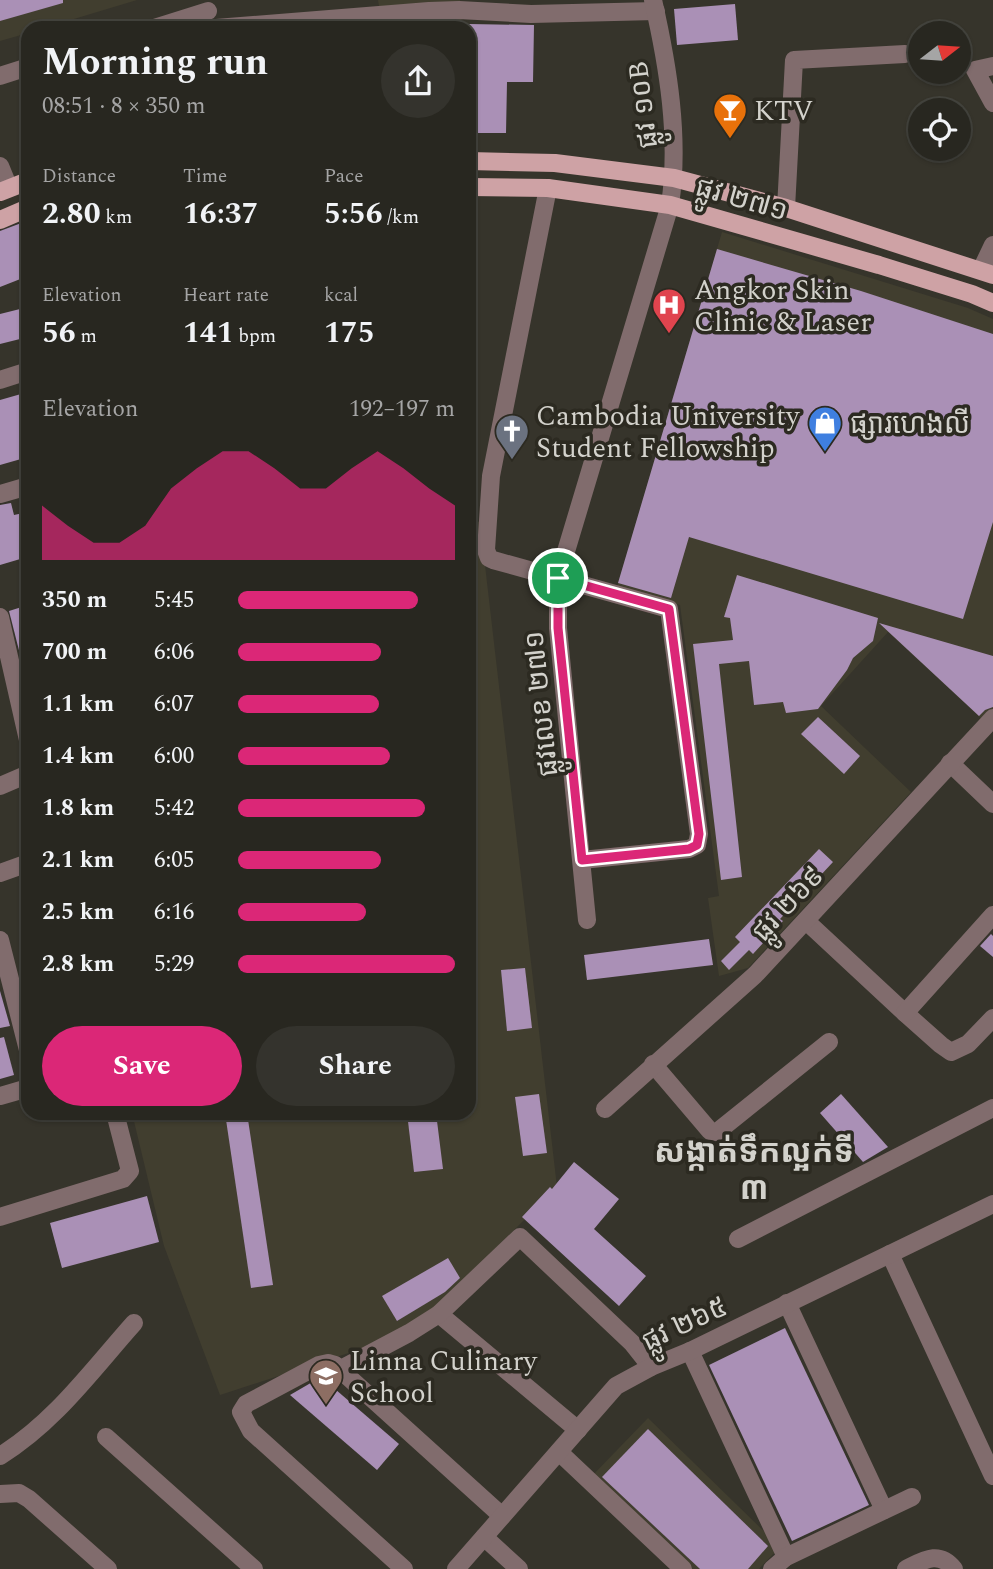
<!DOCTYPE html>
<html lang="en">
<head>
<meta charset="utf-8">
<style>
  body { margin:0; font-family:Spectral,"Noto Sans Khmer",serif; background:#34332d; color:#f1f3f6; height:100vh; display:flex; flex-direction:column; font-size:26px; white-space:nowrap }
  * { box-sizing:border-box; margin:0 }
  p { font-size:23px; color:#a5a5a5 }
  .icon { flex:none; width:38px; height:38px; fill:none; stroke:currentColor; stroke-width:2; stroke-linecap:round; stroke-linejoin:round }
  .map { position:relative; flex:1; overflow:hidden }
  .side { position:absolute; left:21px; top:21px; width:455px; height:1099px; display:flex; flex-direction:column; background:#282720; border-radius:21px; box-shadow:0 2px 5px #0004,0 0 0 2px #44443e }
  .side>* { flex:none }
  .needle { width:46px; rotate:73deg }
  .buttons { position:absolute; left:908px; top:21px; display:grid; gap:14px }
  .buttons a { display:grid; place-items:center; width:63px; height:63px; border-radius:50%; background:#282720; box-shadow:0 2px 5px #0004,0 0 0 2px #44443e; font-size:35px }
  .pin { position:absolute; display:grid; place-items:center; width:60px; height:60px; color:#fff; margin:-30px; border:4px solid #fff; border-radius:50%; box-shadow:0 2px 7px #0007 }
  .round { display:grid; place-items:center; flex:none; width:74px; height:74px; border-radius:37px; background:#34332d }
  .head { display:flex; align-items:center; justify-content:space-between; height:119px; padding:0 21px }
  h1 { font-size:38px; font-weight:700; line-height:52px }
  .metrics { display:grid; grid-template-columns:repeat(3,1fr); gap:10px; height:119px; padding:7px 21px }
  .metrics div { display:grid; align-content:center }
  .metrics b { font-size:30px; font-weight:700 }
  .metrics small { font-size:19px; font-weight:400 }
  .metrics p { font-size:19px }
  .chart { height:196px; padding:14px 21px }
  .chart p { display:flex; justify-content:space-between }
  .chart svg { width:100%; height:126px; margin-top:7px; fill:#db2777; opacity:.7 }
  .button { display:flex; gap:14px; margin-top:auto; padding:14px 21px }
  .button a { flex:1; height:80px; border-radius:42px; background:#db2777; color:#fff; font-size:28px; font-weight:700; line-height:80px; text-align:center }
  .button a+a { background:#34332d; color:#f1f3f6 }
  ul { padding:0 21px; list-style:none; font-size:23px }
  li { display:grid; grid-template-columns:112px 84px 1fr; align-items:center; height:52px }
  li i { height:18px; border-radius:9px; background:#db2777 }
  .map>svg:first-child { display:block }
  .built { fill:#413e2f }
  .building { fill:#aa90b6 }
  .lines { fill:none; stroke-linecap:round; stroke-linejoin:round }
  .minor { stroke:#816c6d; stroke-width:18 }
  .major { stroke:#cea2a5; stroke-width:18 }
  .route-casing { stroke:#fff; stroke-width:14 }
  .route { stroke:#db2777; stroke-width:9 }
  .labels { text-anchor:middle; stroke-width:7; stroke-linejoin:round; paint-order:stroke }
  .street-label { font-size:28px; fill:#d3d2cc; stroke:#2c2a21 }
  .poi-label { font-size:28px; fill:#d3d2cc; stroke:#2c2a21; text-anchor:start }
  .quarter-label { font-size:32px; font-weight:bold; fill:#d3d2cc; stroke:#2c2a21 }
</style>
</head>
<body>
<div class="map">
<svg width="993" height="1569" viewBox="0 0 993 1569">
  <rect width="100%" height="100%" fill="#36342b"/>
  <g class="built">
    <path d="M 0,0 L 137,0 L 44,28 L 28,28 L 28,33 L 0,41 Z"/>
    <path d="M 378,0 L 460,0 L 462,28 L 399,28 L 399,18 L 381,18 Z"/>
    <path d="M 722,232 L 968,308 L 993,319 L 993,716 L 986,723 L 888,632 L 821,706 L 911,792 L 748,968 L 719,976 L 708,898 L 719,896 L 680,605 L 617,587 Z"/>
    <path d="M 469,522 L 480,522 L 557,1187 L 418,1326 L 376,1344 L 220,1395 L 164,1246 L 132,1113 L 469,1113 Z"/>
    <path d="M 648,1418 L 780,1547 L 759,1569 L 689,1569 L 590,1478 Z"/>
  </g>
  <g class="building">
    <path d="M 0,0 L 63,0 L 63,3 L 0,21 Z"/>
    <path d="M 735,4 L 738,40 L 677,45 L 674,9 Z"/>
    <path d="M 459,21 L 459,28 L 409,28 L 409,24 Z"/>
    <path d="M 469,24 L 534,25 L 533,82 L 507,82 L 506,133 L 469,133 Z"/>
    <path d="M 24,222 L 28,231 L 28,276 L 0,287 L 0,231 Z"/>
    <path d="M 717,249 L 861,291 L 993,334 L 993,522 L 963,619 L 689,537 L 671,598 L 618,583 Z"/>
    <path d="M 28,307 L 28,337 L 0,344 L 0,314 Z"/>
    <path d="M 28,392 L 28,457 L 0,465 L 0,400 Z"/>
    <path d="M 11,503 L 14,515 L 28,512 L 28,547 L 24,548 L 27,557 L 0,565 L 0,505 Z"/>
    <path d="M 737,575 L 878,618 L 873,641 L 853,658 L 847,670 L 818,709 L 786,713 L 783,702 L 754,705 L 749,661 L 719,664 L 742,877 L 721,880 L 693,644 L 733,640 L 730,618 L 724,617 Z"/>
    <path d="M 28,605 L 28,665 L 23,666 L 9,611 Z"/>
    <path d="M 879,623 L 993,656 L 993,707 L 985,710 L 979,716 Z"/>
    <path d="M 818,717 L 860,756 L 844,774 L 801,734 Z"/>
    <path d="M 819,849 L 833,862 L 780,919 L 783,921 L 753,954 L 749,950 L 729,970 L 721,961 L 740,942 L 735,937 Z"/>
    <path d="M 991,934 L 993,936 L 993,957 L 980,946 Z"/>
    <path d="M 709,939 L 713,965 L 587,980 L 584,955 Z"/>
    <path d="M 525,968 L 532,1028 L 507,1031 L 501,970 Z"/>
    <path d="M 0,991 L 10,1026 L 0,1028 Z"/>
    <path d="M 4,1037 L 14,1075 L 0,1079 L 0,1038 Z"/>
    <path d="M 539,1094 L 547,1153 L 523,1156 L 515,1097 Z"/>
    <path d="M 841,1094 L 888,1147 L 863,1162 L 820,1113 Z"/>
    <path d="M 225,1113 L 247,1113 L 273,1285 L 251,1288 Z"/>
    <path d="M 407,1113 L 436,1113 L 443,1169 L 414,1172 Z"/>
    <path d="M 574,1162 L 619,1199 L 594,1229 L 646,1276 L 619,1306 L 522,1217 L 550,1187 L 552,1189 Z"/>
    <path d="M 147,1196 L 159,1242 L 62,1268 L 50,1223 Z"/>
    <path d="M 448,1258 L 460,1278 L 445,1292 L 397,1321 L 382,1296 Z"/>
    <path d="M 785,1328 L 869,1505 L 792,1541 L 709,1365 Z"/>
    <path d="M 321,1377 L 399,1444 L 377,1470 L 290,1395 Z"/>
    <path d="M 648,1429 L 768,1546 L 748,1569 L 700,1569 L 602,1477 Z"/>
  </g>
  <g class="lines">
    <g class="minor">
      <path d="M 154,28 L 208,11"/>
      <path d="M 216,28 L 429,11 L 459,10 L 531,14 L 656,11"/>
      <path d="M 993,66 L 975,70 L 993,103"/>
      <path d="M 0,76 L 28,67"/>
      <path d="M 0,166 L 9,188"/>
      <path d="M 548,188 L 491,476 L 486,550 L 489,558 L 493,560 L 669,609 L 699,834 L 697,845 L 689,849 L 582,860"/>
      <path d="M 786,208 L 794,60 L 905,54"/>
      <path d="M 981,270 L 993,245"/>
      <path d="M 0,380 L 28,371"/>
      <path d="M 0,494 L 28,486"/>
      <path d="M 0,617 L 28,740"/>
      <path d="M 950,763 L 993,804"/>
      <path d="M 0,786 L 28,774"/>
      <path d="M 0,873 L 28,863"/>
      <path d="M 587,920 L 558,628 L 558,578 L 670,205 C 680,138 668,66 653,0"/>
      <path d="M 806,921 L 905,1013 L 941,1045 L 951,1052 L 968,1044 L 993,1018"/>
      <path d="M 0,940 L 28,1050"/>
      <path d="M 905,1013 L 993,915"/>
      <path d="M 653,1064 L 710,1131 L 717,1132 L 829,1042"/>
      <path d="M 0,1096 L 28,1088"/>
      <path d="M 605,1109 L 755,975 L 993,718"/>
      <path d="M 0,1217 L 123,1179 L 130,1171 L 115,1113"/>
      <path d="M 738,1239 L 993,1108"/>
      <path d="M 890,1254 L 993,1476"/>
      <path d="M 787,1303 L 884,1510"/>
      <path d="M 439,1314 L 578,1430"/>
      <path d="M 690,1351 L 786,1557"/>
      <path d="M 341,1369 L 409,1333 L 439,1314 L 520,1237 L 632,1343 L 651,1367"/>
      <path d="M 106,1437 L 254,1569"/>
      <path d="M 559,1452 L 683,1569"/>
      <path d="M 0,1456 C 55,1422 92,1370 134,1323"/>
      <path d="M 0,1494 L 19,1493 L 29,1499 L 108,1569"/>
      <path d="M 484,1537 L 519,1569"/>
      <path d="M 404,1569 L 251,1431 L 241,1412 L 246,1404 L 319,1365 L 328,1363 L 335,1365 L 502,1516"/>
      <path d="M 456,1569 L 616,1386 L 651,1367 L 690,1351 L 993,1204"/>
      <path d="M 772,1569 L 786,1557 L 912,1497"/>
      <path d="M 906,1569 C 924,1560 939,1550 954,1569"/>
    </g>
    <g class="major">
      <path d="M 469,161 L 555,163 L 674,178 L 786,208 L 993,275"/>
      <path d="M 469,187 L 548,188 L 670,205 L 879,265 L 972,294 L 993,303"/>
      <path d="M 0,192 L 28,181"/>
      <path d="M 0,220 L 28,208"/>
    </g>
  </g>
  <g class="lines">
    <g class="route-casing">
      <path id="route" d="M 558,578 L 669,609 L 699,834 L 697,845 L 689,849 L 582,860 L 558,628 Z"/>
    </g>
    <use href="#route" class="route"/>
  </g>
  <defs>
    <g id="bar-pin" transform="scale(1.75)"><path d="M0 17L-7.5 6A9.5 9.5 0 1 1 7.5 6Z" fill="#e8710a" stroke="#2c2a21"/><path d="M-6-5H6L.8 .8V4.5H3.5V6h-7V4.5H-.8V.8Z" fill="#fff"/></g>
    <g id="hospital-pin" transform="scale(1.75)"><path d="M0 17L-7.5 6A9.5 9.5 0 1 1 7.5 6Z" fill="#e0444e" stroke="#2c2a21"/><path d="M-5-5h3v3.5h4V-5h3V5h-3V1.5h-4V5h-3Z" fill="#fff"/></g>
    <g id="shop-pin" transform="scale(1.75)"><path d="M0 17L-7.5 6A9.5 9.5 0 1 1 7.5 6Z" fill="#3f7fe0" stroke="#2c2a21"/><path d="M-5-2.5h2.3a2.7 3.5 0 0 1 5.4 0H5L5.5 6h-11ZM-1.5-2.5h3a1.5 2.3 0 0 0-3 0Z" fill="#fff"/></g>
    <g id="church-pin" transform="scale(1.75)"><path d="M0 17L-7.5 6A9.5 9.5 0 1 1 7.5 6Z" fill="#6b7280" stroke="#2c2a21"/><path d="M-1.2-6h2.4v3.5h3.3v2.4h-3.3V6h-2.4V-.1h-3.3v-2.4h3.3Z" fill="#fff"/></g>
    <g id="school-pin" transform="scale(1.75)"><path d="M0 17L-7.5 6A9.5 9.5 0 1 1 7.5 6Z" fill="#8d6e63" stroke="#2c2a21"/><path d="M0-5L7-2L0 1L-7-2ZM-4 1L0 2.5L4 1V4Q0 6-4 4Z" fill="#fff"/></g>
  </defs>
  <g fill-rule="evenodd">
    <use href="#bar-pin" x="730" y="110"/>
    <use href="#hospital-pin" x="669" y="305"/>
    <use href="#shop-pin" x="825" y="423"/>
    <use href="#church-pin" x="512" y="431"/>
    <use href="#school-pin" x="326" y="1376"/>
  </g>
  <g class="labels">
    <g class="street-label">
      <text transform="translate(642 105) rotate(-97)" y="10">ផ្លូវ ១០B</text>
      <text transform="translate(742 198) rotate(16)" y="10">ផ្លូវ ២៧១</text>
      <text transform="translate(540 704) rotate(-96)" y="10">ផ្លូវលេខ ២៧១</text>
      <text transform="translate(787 903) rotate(-47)" y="10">ផ្លូវ ២៦៩</text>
      <text transform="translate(684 1323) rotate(-25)" y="10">ផ្លូវ ២៦៥</text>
    </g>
    <g class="poi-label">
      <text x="754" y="120">KTV</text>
      <text x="694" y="299">Angkor Skin<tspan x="694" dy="32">Clinic &amp; Laser</tspan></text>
      <text x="536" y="425">Cambodia University<tspan x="536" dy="32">Student Fellowship</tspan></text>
      <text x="850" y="433">ផ្សារហេងលី</text>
      <text x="350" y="1370">Linna Culinary<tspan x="350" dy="32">School</tspan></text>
    </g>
    <g class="quarter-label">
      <text x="754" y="1162">សង្កាត់ទឹកល្អក់ទី<tspan x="754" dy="37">៣</tspan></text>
    </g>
  </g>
</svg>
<div class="buttons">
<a><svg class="needle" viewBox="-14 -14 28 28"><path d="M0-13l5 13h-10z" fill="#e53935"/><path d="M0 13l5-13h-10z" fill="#a5a5a5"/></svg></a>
<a><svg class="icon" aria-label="locate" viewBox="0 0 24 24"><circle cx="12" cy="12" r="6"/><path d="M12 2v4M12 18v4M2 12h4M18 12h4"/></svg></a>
</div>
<div class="pin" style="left:558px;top:578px;background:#1e9e55"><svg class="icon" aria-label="arrive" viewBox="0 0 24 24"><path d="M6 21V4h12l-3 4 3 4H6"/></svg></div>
<section class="side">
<div class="head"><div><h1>Morning run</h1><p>08:51 · 8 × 350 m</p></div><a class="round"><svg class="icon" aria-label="share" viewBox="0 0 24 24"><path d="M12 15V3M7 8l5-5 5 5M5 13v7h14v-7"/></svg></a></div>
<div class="metrics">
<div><p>Distance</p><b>2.80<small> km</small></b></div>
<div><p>Time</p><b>16:37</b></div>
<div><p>Pace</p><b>5:56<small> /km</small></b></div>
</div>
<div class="metrics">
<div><p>Elevation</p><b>56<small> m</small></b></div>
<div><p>Heart rate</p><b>141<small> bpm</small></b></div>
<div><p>kcal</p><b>175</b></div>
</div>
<div class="chart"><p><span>Elevation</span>192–197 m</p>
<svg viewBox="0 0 160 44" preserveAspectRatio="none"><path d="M0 44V25L10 32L20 38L30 38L40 32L50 19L60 12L70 6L80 6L90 12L100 19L110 19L120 12L130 6L140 12L150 19L160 25V44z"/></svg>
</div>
<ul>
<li><b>350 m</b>5:45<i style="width:83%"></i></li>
<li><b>700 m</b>6:06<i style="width:66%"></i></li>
<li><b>1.1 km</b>6:07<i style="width:65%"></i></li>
<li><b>1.4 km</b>6:00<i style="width:70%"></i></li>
<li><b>1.8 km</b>5:42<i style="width:86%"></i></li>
<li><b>2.1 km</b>6:05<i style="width:66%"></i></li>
<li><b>2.5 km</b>6:16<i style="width:59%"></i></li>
<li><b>2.8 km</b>5:29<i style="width:100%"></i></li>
</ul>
<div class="button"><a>Save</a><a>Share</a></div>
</section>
</div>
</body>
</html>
